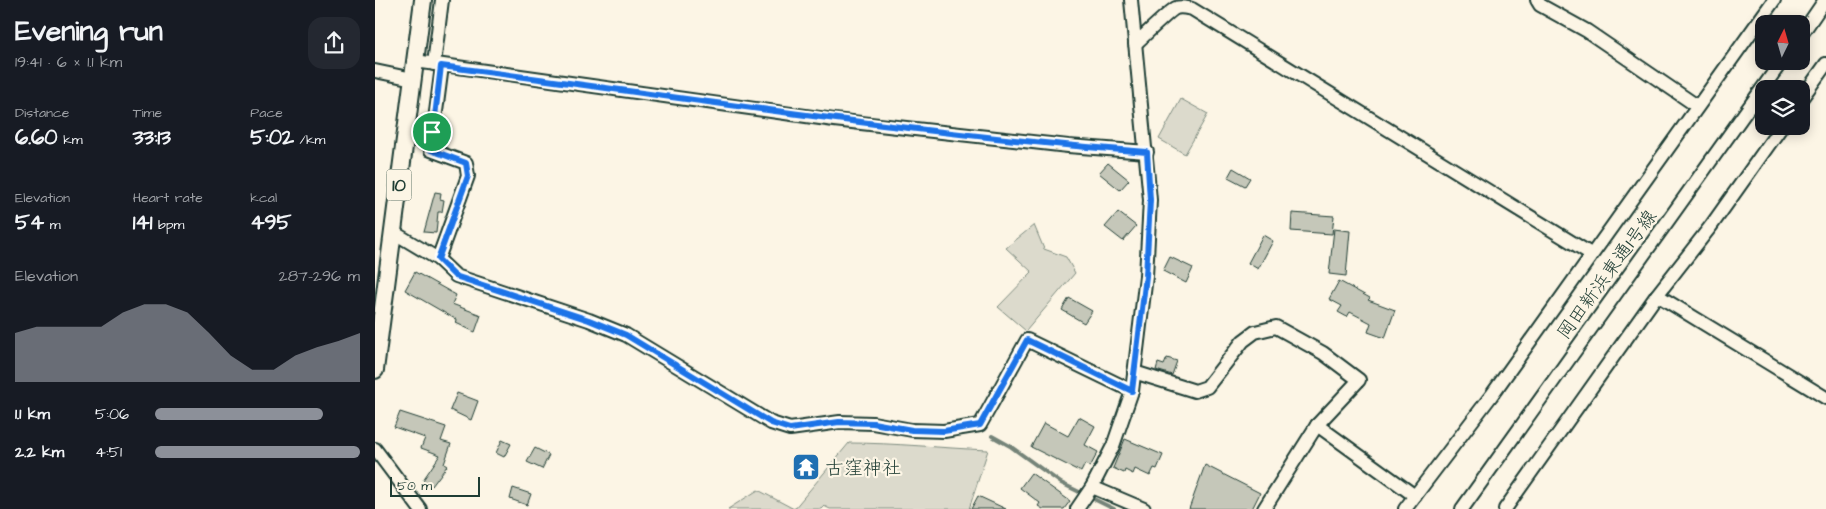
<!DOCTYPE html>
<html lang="en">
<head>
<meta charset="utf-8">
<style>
  body { margin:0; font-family:"Architects Daughter","Klee One",sans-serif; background:#242831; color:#f1f3f6; height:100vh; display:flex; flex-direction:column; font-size:19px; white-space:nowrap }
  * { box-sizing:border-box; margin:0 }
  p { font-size:16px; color:#9ea1a6 }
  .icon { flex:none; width:28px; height:28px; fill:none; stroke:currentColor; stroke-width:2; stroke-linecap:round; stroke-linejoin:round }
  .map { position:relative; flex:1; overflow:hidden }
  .side { display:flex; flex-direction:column; background:#171b24; width:375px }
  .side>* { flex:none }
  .needle { width:32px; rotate:5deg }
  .controls { position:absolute; left:1380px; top:15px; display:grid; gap:10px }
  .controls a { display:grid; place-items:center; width:55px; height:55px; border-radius:10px; background:#171b24; box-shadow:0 2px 12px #0003; font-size:25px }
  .scale { position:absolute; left:15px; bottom:12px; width:90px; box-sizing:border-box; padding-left:5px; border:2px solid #1f3d34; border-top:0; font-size:14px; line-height:18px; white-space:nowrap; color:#1f3d34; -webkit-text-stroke:4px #fcf5e5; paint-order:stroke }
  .pin { position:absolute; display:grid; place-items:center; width:42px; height:42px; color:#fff; margin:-21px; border:2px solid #fff; border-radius:50%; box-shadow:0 1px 5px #0007 }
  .round { display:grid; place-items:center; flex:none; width:52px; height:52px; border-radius:15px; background:#242831 }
  .summary { display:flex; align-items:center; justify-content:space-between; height:85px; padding:0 15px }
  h1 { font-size:28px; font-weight:800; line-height:38px }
  .stats { display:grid; grid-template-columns:repeat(3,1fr); gap:8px; height:85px; padding:5px 15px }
  .stats div { display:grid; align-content:center }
  .stats b { font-size:21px; font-weight:800 }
  .stats small { font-size:14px; font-weight:400 }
  .stats p { font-size:14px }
  .chart { height:140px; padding:10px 15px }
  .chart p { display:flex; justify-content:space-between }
  .chart svg { width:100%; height:90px; margin-top:5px; fill:#8c9099; opacity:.7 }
  ul { padding:0 15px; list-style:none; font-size:16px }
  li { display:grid; grid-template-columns:80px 60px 1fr; align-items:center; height:38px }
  li i { height:12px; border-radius:6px; background:#8c9099 }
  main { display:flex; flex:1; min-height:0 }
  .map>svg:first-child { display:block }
  .green { fill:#dcdacc; stroke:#7e8c80 }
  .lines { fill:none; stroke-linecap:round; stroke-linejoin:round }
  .stream { stroke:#758479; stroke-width:4 }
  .building { fill:#c5c7b9; stroke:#1f3d34 }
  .minor-casing { stroke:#1f3d34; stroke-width:16 }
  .major-casing { stroke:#1f3d34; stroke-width:20 }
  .minor { stroke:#fcf5e5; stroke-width:12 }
  .major { stroke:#fcf5e5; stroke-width:16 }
  .route-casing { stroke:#fff; stroke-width:10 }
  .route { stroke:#1a73e8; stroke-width:6 }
  .labels { text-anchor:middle; stroke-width:4.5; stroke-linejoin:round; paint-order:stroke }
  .shield { fill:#fcf5e5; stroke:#617469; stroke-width:1 }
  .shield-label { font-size:18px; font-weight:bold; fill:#1f3d34 }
  .street-label { font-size:19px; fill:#1f3d34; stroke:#fcf5e5 }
  .poi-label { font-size:19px; fill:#1f3d34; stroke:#fcf5e5; text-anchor:start }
</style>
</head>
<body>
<main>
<section class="side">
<div class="summary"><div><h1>Evening run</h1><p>19:41 · 6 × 1.1 km</p></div><a class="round"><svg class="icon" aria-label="share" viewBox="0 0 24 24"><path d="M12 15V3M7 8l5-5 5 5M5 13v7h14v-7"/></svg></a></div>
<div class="stats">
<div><p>Distance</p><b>6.60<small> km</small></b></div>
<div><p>Time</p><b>33:13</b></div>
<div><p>Pace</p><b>5:02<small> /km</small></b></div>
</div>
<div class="stats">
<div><p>Elevation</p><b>54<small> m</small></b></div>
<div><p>Heart rate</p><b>141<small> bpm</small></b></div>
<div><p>kcal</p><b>495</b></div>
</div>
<div class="chart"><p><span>Elevation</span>287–296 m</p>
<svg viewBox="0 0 160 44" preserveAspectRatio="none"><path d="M0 44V20L10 17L20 17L30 17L40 17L50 10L60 6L70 6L80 10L90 20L100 31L110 38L120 38L130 31L140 27L150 24L160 20V44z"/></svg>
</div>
<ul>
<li><b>1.1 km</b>5:06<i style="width:82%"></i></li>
<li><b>2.2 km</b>4:51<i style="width:100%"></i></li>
</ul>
</section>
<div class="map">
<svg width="1451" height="509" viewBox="0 0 1451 509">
  <rect width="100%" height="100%" fill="#fcf5e5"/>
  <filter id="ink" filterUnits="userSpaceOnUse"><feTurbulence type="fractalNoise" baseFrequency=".02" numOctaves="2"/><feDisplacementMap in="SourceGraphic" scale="10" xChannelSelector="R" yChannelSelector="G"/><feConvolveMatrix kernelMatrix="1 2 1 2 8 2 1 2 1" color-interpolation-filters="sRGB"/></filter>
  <g filter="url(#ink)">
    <g class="green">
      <path d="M 806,99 L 833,114 L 810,154 L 784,139 Z"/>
      <path d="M 659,225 L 669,249 L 691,257 L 700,273 L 651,331 L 623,307 L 657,272 L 631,248 Z"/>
      <path d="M 474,443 C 520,443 566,448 613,450 L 594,509 L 455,509 L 449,506 L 446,509 L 353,509 L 383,490 L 419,509 Z"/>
    </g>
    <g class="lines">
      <path class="stream" d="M 617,436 L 635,446 L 686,483 L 739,509"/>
    </g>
    <g class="building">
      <path d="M 733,163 L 754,180 L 745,190 L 724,173 Z"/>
      <path d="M 858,168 L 875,178 L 870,186 L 853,177 Z"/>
      <path d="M 60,192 L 66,193 L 65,199 L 69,200 L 67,212 L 63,212 L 61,233 L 49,232 Z"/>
      <path d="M 743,212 L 761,226 L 748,241 L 730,227 Z"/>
      <path d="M 917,213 L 959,216 L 957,234 L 916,231 Z"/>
      <path d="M 959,229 L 975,231 L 971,276 L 954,274 Z"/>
      <path d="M 888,235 L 898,241 L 883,269 L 873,263 Z"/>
      <path d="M 795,257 L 818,268 L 811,283 L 788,271 Z"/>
      <path d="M 40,272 L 81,295 L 77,304 L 106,315 L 100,332 L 81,323 L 82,320 L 30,290 Z"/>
      <path d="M 964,281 L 995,298 L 993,300 L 1020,310 L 1010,338 L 993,332 L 996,323 L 975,312 L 972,317 L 963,312 L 967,306 L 954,299 Z"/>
      <path d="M 694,298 L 717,311 L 709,323 L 687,310 Z"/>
      <path d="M 792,358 L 802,361 L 797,375 L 781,370 L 783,363 L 789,365 Z"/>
      <path d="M 82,393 L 103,401 L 96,420 L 75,410 Z"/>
      <path d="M 25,412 L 71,427 L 66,441 L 76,444 L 69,464 L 72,466 L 57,486 L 48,480 L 65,455 L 46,448 L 50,438 L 19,427 Z"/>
      <path d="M 704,417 L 720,426 L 710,445 L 723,452 L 715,467 L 710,464 L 706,472 L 656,447 L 669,423 L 693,436 Z"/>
      <path d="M 750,439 L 788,455 L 782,469 L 779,468 L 775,476 L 760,469 L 758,474 L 750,470 L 749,473 L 738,468 Z"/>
      <path d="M 127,440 L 136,444 L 129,457 L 121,453 Z"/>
      <path d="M 160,448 L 174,455 L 167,469 L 152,462 Z"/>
      <path d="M 830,465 L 885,493 L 877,509 L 814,509 Z"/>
      <path d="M 656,473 L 695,501 L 689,509 L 668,509 L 663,506 L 665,503 L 645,488 Z"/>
      <path d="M 138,488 L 156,494 L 152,505 L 135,499 Z"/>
      <path d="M 603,496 L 631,509 L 596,509 Z"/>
    </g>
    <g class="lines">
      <g class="minor-casing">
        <g id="minor">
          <path d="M 1162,0 L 1165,5 L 1212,31 L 1322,106"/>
          <path d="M 1426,35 L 1450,0"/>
          <path d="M 760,44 C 768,37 795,10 801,8 C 806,6 812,8 817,9 L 1216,254"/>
          <path d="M 40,61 L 459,120 L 693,146 L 772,152"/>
          <path d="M 59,64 L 67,0"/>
          <path d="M 0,71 L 38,79"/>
          <path d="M 1426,99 L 1451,64"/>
          <path d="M 18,232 L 63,259 L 93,176 L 91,163 L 56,150 L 67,66"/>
          <path d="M 63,259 L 81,276 L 214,320 L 251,335 L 396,423 L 415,429 L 465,422 L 498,423 L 537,430 L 569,431 L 605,425 L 652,340 L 757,391"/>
          <path d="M 1282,295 L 1451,398"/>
          <path d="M 759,372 L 820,391 L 832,387 L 868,341 L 880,332 L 901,327 L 948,353 L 984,380 L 942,425 L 889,509"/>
          <path d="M 942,425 L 1040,496"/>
          <path d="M 0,449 L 45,509"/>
          <path d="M 717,487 L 769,509"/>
          <path d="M 702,509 L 717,487 L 738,446 L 757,391 L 771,276 L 775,200 L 756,0"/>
          <path d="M 1030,509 L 1116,396 L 1399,0"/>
          <path d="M 1087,509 L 1407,61"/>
          <path d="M 1130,509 L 1282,295 L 1336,226 L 1407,126"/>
        </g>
      </g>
      <g class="major-casing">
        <path id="major" d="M 0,370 L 48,0"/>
      </g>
      <use href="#minor" class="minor"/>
      <use href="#major" class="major"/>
    </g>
  </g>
  <g class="lines" filter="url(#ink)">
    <g class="route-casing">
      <path id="route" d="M 66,66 C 302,96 536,134 772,152 L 775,200 L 771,276 L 757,391 L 652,340 L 605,425 L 569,431 L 537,430 L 498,423 L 464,422 L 415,429 L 396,423 L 251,335 L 214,320 L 80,276 L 63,259 L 93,176 L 91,163 L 56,150 Z"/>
    </g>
    <use href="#route" class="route"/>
  </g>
  <defs>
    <g id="temple-square" transform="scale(1.4375)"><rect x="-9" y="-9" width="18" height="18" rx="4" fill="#1f6fb2" stroke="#fcf5e5"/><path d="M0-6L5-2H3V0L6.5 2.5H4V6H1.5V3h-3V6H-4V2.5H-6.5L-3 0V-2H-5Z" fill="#fff"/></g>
  </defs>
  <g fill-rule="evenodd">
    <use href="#temple-square" x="431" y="467"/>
  </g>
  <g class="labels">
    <rect class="shield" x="11.5" y="169.5" width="25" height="31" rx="4"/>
    <g class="shield-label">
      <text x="24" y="191">10</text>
    </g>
    <g class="street-label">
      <text transform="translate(1231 274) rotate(-54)" y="7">岡田新浜東通1号線</text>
    </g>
    <g class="poi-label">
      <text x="450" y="474">古窪神社</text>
    </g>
  </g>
</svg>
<div class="controls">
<a><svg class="needle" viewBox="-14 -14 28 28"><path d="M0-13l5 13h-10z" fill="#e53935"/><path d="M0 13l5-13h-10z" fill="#9ea1a6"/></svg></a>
<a><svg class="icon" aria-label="layers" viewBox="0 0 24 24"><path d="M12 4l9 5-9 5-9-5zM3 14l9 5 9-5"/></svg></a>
</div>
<div class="scale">50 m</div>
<div class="pin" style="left:57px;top:132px;background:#1e9e55"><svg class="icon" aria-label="arrive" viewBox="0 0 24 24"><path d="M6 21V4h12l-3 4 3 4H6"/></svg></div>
</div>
</main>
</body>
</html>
